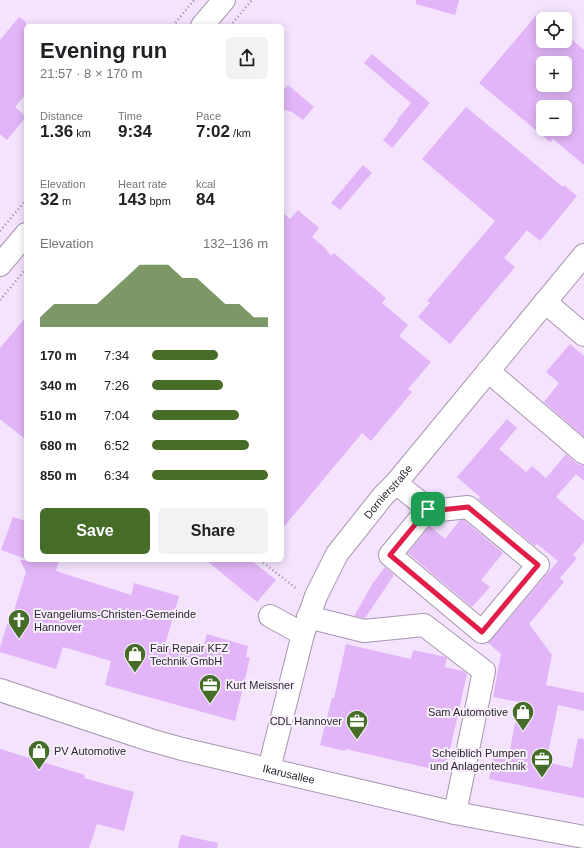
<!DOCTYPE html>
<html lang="en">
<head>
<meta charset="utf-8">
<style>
  body { margin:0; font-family:Arial,sans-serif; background:#f2f2f2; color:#202124; height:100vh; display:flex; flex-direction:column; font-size:15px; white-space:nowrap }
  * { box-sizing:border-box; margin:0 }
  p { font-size:13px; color:#757577 }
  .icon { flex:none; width:22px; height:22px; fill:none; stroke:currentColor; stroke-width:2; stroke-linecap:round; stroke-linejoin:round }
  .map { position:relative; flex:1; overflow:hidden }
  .sheet { position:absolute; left:24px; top:24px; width:260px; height:538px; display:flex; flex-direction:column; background:#fff; border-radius:6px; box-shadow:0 2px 10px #0003 }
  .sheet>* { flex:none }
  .buttons { position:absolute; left:536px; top:12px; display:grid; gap:8px }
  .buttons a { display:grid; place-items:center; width:36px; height:36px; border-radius:6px; background:#fff; box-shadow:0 2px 10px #0003; font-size:20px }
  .pin { position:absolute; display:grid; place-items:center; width:34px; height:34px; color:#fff; margin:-17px; border-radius:8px; box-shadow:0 2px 6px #0006 }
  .round { display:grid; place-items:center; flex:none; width:42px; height:42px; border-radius:6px; background:#f2f2f2 }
  .summary { display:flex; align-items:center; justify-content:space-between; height:68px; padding:0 16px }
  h1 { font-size:22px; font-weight:700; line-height:30px }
  .figures { display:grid; grid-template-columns:repeat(3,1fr); gap:6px; height:68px; padding:4px 16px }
  .figures div { display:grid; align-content:center }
  .figures b { font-size:17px; font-weight:700 }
  .figures small { font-size:11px; font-weight:400 }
  .figures p { font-size:11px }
  .chart { height:112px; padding:8px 16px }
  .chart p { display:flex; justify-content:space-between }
  .chart svg { width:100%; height:72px; margin-top:4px; fill:#456d28; opacity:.7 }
  .action { display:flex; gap:8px; margin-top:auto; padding:8px 16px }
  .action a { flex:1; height:46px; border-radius:6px; background:#456d28; color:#fff; font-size:16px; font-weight:700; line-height:46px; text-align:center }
  .action a+a { background:#f2f2f2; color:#202124 }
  ul { padding:0 16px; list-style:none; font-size:13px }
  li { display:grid; grid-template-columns:64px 48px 1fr; align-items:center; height:30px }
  li i { height:10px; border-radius:5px; background:#456d28 }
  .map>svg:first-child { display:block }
  .built { fill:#f5e3fe; fill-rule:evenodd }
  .building { fill:#e1b5f7; fill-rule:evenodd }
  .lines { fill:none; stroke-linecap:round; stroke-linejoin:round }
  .minor-casing { stroke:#a796b0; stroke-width:24 }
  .path { stroke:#958e99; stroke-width:2.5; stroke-dasharray:1 3; stroke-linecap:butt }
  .minor { stroke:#fff; stroke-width:22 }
  .route-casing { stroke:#fff; stroke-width:8 }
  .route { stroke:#e11d48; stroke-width:5 }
  .labels { text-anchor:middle; stroke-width:4; stroke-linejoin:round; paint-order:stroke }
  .street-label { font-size:11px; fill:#2d2631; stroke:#f8f0fc }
  .poi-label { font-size:11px; fill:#2d2631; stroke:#f8f0fc; text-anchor:start }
</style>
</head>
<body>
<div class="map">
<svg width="584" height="848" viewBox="0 0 584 848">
  <rect width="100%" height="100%" fill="#f8f0fc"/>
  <path class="built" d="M 0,0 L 584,0 L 584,848 L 0,848 ZM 543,19 L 565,19 L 565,41 L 543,41 ZM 26,26 L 282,26 L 282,560 L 26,560 ZM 543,63 L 565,63 L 565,85 L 543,85 ZM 543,107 L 565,107 L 565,129 L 543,129 Z"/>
  <g class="building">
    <path d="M 416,0 L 459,0 L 455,15 L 416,4 Z"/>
    <path d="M 539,12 L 547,19 L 543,19 L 543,41 L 565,41 L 565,34 L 584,50 L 584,165 L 553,139 L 550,142 L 479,83 ZM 543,63 L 565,63 L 565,85 L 543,85 ZM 543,107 L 565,107 L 565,129 L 543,129 Z"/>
    <path d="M 19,17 L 26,22 L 26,94 L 15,107 L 26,117 L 7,140 L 0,134 L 0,40 Z"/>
    <path d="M 372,54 L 430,103 L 392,148 L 383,140 L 398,121 L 397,120 L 411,103 L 364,63 Z"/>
    <path d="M 288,85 L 314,107 L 303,120 L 292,112 L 282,109 L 282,92 Z"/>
    <path d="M 466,107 L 563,187 L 564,185 L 577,196 L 540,241 L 527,230 L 504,258 L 515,267 L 450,344 L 418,317 L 430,303 L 427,301 L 495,221 L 422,159 Z"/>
    <path d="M 363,165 L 372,173 L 340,210 L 331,203 Z"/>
    <path d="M 298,210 L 319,228 L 312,237 L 325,248 L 331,256 L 334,253 L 386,298 L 382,303 L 408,325 L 399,336 L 431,362 L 408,389 L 412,392 L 371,441 L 362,433 L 282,529 L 282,212 L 290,219 Z"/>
    <path d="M 26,317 L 26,440 L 0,419 L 0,348 Z"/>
    <path d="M 570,344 L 584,356 L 584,437 L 544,402 L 559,383 L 546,372 Z"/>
    <path d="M 507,419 L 517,428 L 499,449 L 526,472 L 532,466 L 546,478 L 566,454 L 576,463 L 581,465 L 584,465 L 584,481 L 576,474 L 556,497 L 584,521 L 584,542 L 573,555 L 577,558 L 560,578 L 564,582 L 529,624 L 552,655 L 546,685 L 584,693 L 584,711 L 558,705 L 546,762 L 572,768 L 578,738 L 584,739 L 584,798 L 489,779 L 494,753 L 509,755 L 519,702 L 493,697 L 501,654 L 488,643 L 558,561 L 537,544 L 535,546 L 478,499 L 480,497 L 457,477 Z"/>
    <path d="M 13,517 L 26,521 L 26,559 L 1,550 Z"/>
    <path d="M 460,520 L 464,520 L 503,553 L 481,580 L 490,587 L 472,607 L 408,553 L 430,526 L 445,539 Z"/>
    <path d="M 20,560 L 59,560 L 56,571 L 131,595 L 134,583 L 179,596 L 165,645 L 201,655 L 207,634 L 248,646 L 246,657 L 250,658 L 235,721 L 105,685 L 111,661 L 63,647 L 56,669 L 0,652 L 0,647 L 8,622 L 10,623 L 26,572 Z"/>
    <path d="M 206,560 L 251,560 L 276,580 L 257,602 Z"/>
    <path d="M 385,567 L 394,575 L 365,618 L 354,616 L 373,583 Z"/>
    <path d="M 346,644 L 411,659 L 413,650 L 446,657 L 447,658 L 445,667 L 463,671 L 467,674 L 445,772 L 346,749 L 345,751 L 320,745 L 332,698 L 334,698 Z"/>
    <path d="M 0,749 L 85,775 L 84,778 L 134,792 L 124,831 L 97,824 L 89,848 L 0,848 Z"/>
    <path d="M 181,835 L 182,835 L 218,843 L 217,848 L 178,848 Z"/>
  </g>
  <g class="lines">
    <g class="minor-casing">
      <g id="minor">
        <path d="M 202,26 L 224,0"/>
        <path d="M 0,265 L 26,234"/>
        <path d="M 545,302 L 584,335"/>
        <path d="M 488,371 L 584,453"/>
        <path d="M 396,483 L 431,511 L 468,507 L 538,565 L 482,632 L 390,555 L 428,509"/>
        <path d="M 270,616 L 303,634"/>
        <path d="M 308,617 L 364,631 L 424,625 L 484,671 L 455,813"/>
        <path id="s1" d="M 0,690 L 150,740 L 182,749 L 455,813 L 584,837"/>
        <path id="s2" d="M 269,769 L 303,634 L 316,596 L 337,554 L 383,496 L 396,483 L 584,255"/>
      </g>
    </g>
    <g class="path">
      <path d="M 173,26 L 194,0"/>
      <path d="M 230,26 L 252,0"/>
      <path d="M 0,231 L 26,200"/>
      <path d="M 0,300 L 26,269"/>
      <path d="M 260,560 L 297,589"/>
    </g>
    <use href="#minor" class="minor"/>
  </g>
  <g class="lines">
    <g class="route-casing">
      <path id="route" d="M 468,507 L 538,565 L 482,632 L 390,555 L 428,509 L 431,511 Z"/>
    </g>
    <use href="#route" class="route"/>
  </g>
  <defs>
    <g id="church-pin" transform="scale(1.15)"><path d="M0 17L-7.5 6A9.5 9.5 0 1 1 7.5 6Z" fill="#456d28" stroke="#f8f0fc"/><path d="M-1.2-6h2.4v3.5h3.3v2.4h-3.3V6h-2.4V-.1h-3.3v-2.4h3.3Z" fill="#fff"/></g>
    <g id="shop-pin" transform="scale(1.15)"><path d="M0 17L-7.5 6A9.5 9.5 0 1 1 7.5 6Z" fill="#456d28" stroke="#f8f0fc"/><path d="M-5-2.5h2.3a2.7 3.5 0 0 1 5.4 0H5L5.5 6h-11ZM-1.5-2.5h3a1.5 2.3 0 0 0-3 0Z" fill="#fff"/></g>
    <g id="office-pin" transform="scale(1.15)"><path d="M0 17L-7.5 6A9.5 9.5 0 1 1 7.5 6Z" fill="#456d28" stroke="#f8f0fc"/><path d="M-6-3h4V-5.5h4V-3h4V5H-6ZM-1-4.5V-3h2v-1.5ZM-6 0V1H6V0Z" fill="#fff"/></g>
  </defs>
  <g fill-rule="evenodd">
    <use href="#church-pin" x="19" y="620"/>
    <use href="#shop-pin" x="135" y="654"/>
    <use href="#office-pin" x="210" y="685"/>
    <use href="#shop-pin" x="523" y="712"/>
    <use href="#office-pin" x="357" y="721"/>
    <use href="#shop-pin" x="39" y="751"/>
    <use href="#office-pin" x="542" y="759"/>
  </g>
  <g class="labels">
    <g class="street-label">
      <text dy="4" stroke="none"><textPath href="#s2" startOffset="307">Dornierstraße</textPath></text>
      <text dy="4" stroke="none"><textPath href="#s1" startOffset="301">Ikarusallee</textPath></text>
    </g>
    <g class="poi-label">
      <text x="34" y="618">Evangeliums-Christen-Gemeinde<tspan x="34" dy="13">Hannover</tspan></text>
      <text x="150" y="652">Fair Repair KFZ<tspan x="150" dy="13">Technik GmbH</tspan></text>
      <text x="226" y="689">Kurt Meissner</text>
      <text x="508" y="716" text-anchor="end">Sam Automotive</text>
      <text x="342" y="725" text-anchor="end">CDL Hannover</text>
      <text x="54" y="755">PV Automotive</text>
      <text x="526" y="757" text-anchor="end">Scheiblich Pumpen<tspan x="526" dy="13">und Anlagentechnik</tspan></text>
    </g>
  </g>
</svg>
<div class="buttons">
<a><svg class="icon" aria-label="locate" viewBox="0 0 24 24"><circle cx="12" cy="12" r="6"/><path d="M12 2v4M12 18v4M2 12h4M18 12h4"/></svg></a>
<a>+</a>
<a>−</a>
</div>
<div class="pin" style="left:428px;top:509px;background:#1e9e55"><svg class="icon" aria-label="arrive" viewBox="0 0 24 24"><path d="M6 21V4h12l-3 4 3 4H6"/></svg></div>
<section class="sheet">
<div class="summary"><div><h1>Evening run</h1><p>21:57 · 8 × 170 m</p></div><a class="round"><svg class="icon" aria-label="share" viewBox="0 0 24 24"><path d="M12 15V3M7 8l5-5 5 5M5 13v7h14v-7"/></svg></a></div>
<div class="figures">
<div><p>Distance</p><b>1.36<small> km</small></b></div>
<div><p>Time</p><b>9:34</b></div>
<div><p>Pace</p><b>7:02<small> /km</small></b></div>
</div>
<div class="figures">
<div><p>Elevation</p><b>32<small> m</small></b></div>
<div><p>Heart rate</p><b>143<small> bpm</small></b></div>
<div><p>kcal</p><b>84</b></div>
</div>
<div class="chart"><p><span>Elevation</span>132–136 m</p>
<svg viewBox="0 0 160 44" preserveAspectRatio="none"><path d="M0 44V38L10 30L20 30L30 30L40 30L50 22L60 14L70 6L80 6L90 6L100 14L110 14L120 22L130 30L140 30L150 38L160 38V44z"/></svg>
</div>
<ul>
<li><b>170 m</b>7:34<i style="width:57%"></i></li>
<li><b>340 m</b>7:26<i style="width:61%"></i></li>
<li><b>510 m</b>7:04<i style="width:75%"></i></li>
<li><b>680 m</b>6:52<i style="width:84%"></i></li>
<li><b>850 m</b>6:34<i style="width:100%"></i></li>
</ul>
<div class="action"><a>Save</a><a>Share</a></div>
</section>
</div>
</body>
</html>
